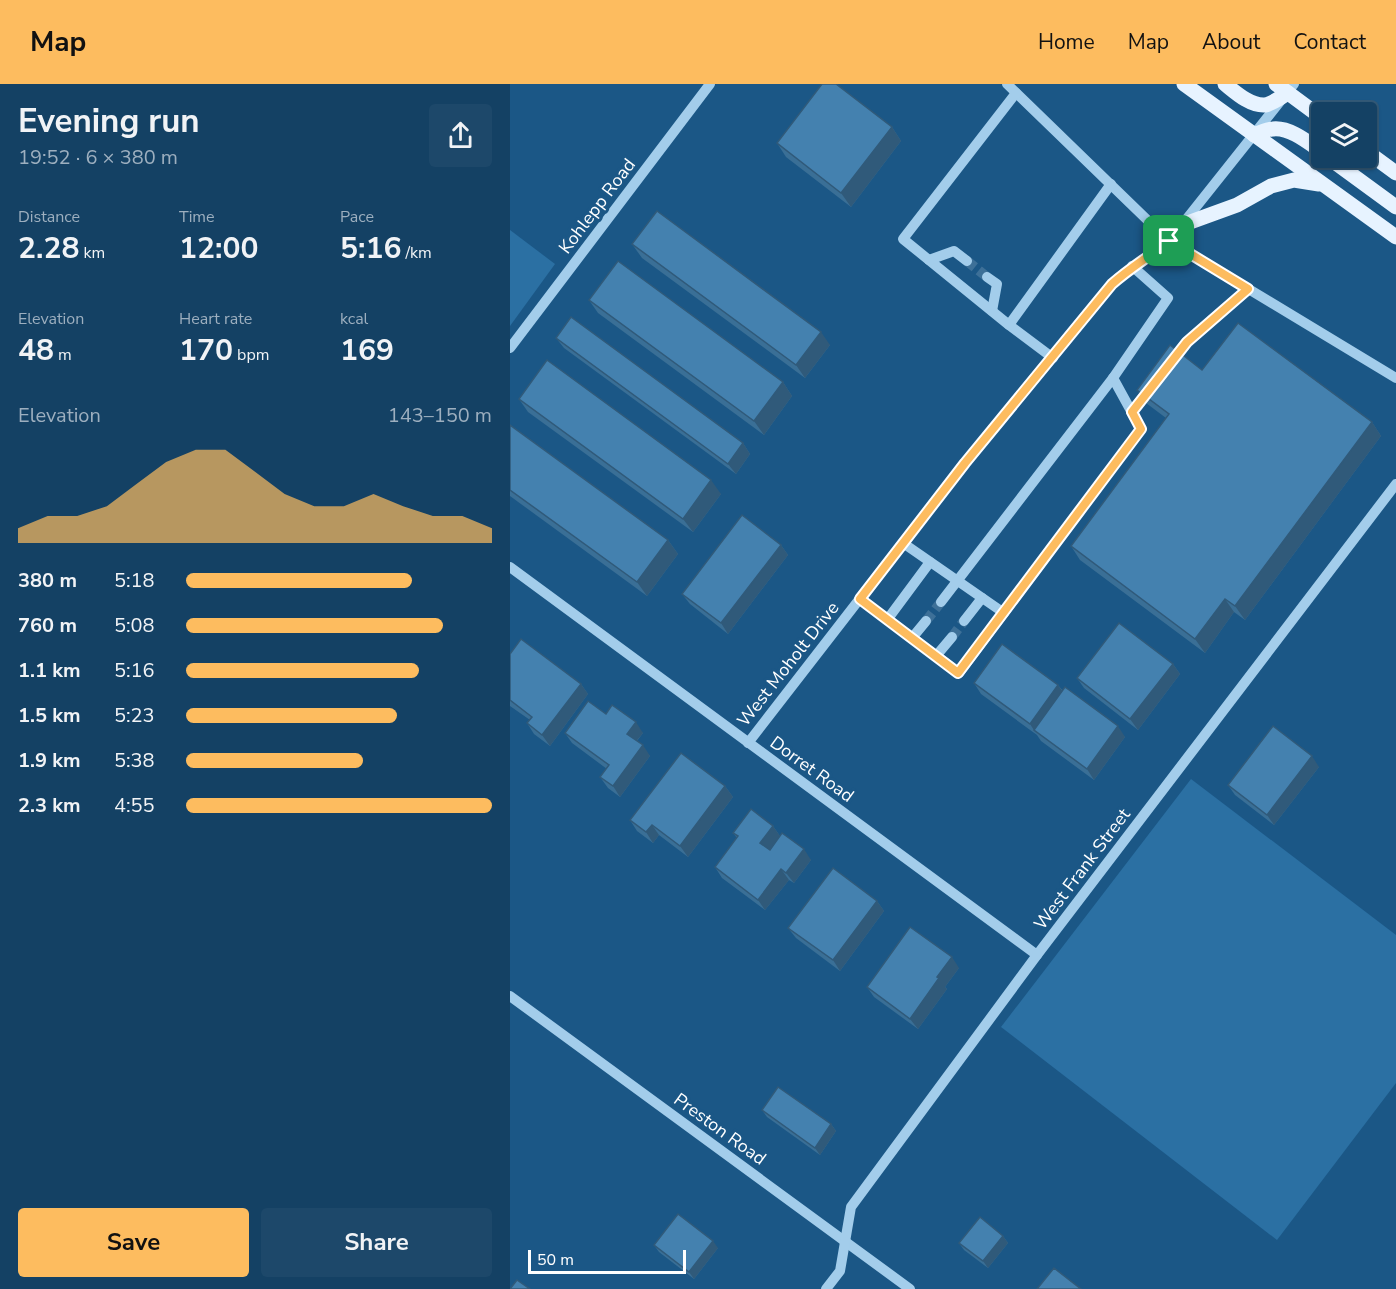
<!DOCTYPE html>
<html lang="en">
<head>
<meta charset="utf-8">
<style>
  body { margin:0; font-family:"Nunito Sans",sans-serif; background:#1d486a; color:#f1f3f6; height:100vh; display:flex; flex-direction:column; font-size:22px; white-space:nowrap }
  * { box-sizing:border-box; margin:0 }
  p { font-size:20px; color:#9dafbf }
  .icon { flex:none; width:33px; height:33px; fill:none; stroke:currentColor; stroke-width:2; stroke-linecap:round; stroke-linejoin:round }
  .map { position:relative; flex:1; overflow:hidden }
  .sheet { display:flex; flex-direction:column; background:#144164; width:510px }
  .sheet>* { flex:none }
  .tools { position:absolute; left:801px; top:18px; display:grid; gap:12px }
  .tools a { display:grid; place-items:center; width:66px; height:66px; border-radius:6px; background:#144164; box-shadow:0 2px 4px #0004,0 0 0 2px #335a78; font-size:30px }
  .scale { position:absolute; left:18px; bottom:15px; width:158px; box-sizing:border-box; padding-left:6px; border:3px solid #fff; border-top:0; font-size:16px; line-height:21px; white-space:nowrap; color:#fff; -webkit-text-stroke:4px #1b5786; paint-order:stroke }
  .pin { position:absolute; display:grid; place-items:center; width:51px; height:51px; color:#fff; margin:-26px; border-radius:12px; box-shadow:0 3px 9px #0006 }
  .round { display:grid; place-items:center; flex:none; width:63px; height:63px; border-radius:6px; background:#1d486a }
  .summary { display:flex; align-items:center; justify-content:space-between; height:102px; padding:0 18px }
  h1 { font-size:33px; font-weight:700; line-height:45px }
  .figures { display:grid; grid-template-columns:repeat(3,1fr); gap:9px; height:102px; padding:6px 18px }
  .figures div { display:grid; align-content:center }
  .figures b { font-size:30px; font-weight:700 }
  .figures small { font-size:16px; font-weight:400 }
  .figures p { font-size:16px }
  .chart { height:168px; padding:12px 18px }
  .chart p { display:flex; justify-content:space-between }
  .chart svg { width:100%; height:108px; margin-top:6px; fill:#fdbc5f; opacity:.7 }
  .action { display:flex; gap:12px; margin-top:auto; padding:12px 18px }
  .action a { flex:1; height:69px; border-radius:6px; background:#fdbc5f; color:#111; font-size:24px; font-weight:700; line-height:69px; text-align:center }
  .action a+a { background:#1d486a; color:#f1f3f6 }
  ul { padding:0 18px; list-style:none; font-size:20px }
  li { display:grid; grid-template-columns:96px 72px 1fr; align-items:center; height:45px }
  li i { height:15px; border-radius:8px; background:#fdbc5f }
  header { display:flex; align-items:center; gap:36px; box-sizing:border-box; height:84px; padding:0 30px; background:#fdbc5f; color:#111 }
  header strong { font-size:28px }
  nav { display:flex; gap:33px; margin-inline-start:auto; font-size:21px }
  main { display:flex; flex:1; min-height:0 }
  .map>svg:first-child { display:block }
  .green { fill:#2b70a3 }
  .lines { fill:none; stroke-linecap:round; stroke-linejoin:round }
  .minor-tunnel { stroke:#3d7098; stroke-width:10; stroke-dasharray:10 5; stroke-linecap:butt }
  .minor { stroke:#a3cdeb; stroke-width:10 }
  .major { stroke:#e7f3ff; stroke-width:15 }
  .wall { fill:#3a6f96 }
  .shaded-wall { fill:#305a7a }
  .building { fill:#4481af; stroke:#305a7a; stroke-width:1.5 }
  .route-casing { stroke:#fff; stroke-width:12 }
  .route { stroke:#fdbc5f; stroke-width:8 }
  .labels { text-anchor:middle; stroke-width:6; stroke-linejoin:round; paint-order:stroke }
  .street-label { font-size:18px; fill:#fff; stroke:#1b5786 }
</style>
</head>
<body>
<header>
<strong>Map</strong>
<nav><a>Home</a><a>Map</a><a>About</a><a>Contact</a></nav>
</header>
<main>
<section class="sheet">
<div class="summary"><div><h1>Evening run</h1><p>19:52 · 6 × 380 m</p></div><a class="round"><svg class="icon" aria-label="share" viewBox="0 0 24 24"><path d="M12 15V3M7 8l5-5 5 5M5 13v7h14v-7"/></svg></a></div>
<div class="figures">
<div><p>Distance</p><b>2.28<small> km</small></b></div>
<div><p>Time</p><b>12:00</b></div>
<div><p>Pace</p><b>5:16<small> /km</small></b></div>
</div>
<div class="figures">
<div><p>Elevation</p><b>48<small> m</small></b></div>
<div><p>Heart rate</p><b>170<small> bpm</small></b></div>
<div><p>kcal</p><b>169</b></div>
</div>
<div class="chart"><p><span>Elevation</span>143–150 m</p>
<svg viewBox="0 0 160 44" preserveAspectRatio="none"><path d="M0 44V38L10 33L20 33L30 29L40 20L50 11L60 6L70 6L80 15L90 24L100 29L110 29L120 24L130 29L140 33L150 33L160 38V44z"/></svg>
</div>
<ul>
<li><b>380 m</b>5:18<i style="width:74%"></i></li>
<li><b>760 m</b>5:08<i style="width:84%"></i></li>
<li><b>1.1 km</b>5:16<i style="width:76%"></i></li>
<li><b>1.5 km</b>5:23<i style="width:69%"></i></li>
<li><b>1.9 km</b>5:38<i style="width:58%"></i></li>
<li><b>2.3 km</b>4:55<i style="width:100%"></i></li>
</ul>
<div class="action"><a>Save</a><a>Share</a></div>
</section>
<div class="map">
<svg width="886" height="1205" viewBox="0 0 886 1205">
  <rect width="100%" height="100%" fill="#1b5786"/>
  <g class="green">
    <path d="M 0,146 L 45,180 L 0,242 Z"/>
    <path d="M 681,695 L 886,851 L 886,999 L 767,1156 L 491,943 Z"/>
  </g>
  <g class="lines">
    <g class="minor-tunnel">
      <path d="M 457,177 L 477,193"/>
      <path d="M 416,537 L 431,518"/>
      <path d="M 442,553 L 454,537"/>
    </g>
    <g class="minor">
      <path d="M 497,0 L 659,157 L 886,294"/>
      <path d="M 506,9 L 393,155 L 499,241 L 543,274"/>
      <path d="M 419,176 L 444,167 L 457,177"/>
      <path d="M 477,193 L 487,200 L 482,227"/>
      <path d="M 499,241 L 601,100"/>
      <path d="M 0,264 L 200,0"/>
      <path d="M 661,278 L 677,258 L 738,205"/>
      <path d="M 622,328 L 640,304"/>
      <path d="M 393,459 L 494,529"/>
      <path d="M 0,483 L 527,871"/>
      <path d="M 350,515 L 449,589 L 631,345 L 603,294"/>
      <path d="M 431,518 L 603,294 L 658,214 L 622,182"/>
      <path d="M 377,536 L 420,478"/>
      <path d="M 454,537 L 472,514"/>
      <path d="M 402,554 L 416,537"/>
      <path d="M 426,572 L 442,553"/>
      <path d="M 238,659 L 455,379 L 602,200 C 620,184 640,172 659,157 L 784,0"/>
      <path d="M 0,912 L 400,1205"/>
      <path d="M 316,1205 L 330,1187 L 341,1123 L 527,871 L 886,400"/>
    </g>
    <g class="major">
      <path d="M 674,0 L 886,153"/>
      <path d="M 715,0 C 725,8 740,22 755,21 C 762,20 771,13 778,9"/>
      <path d="M 766,0 L 812,34"/>
      <path d="M 744,51 C 750,49 757,45 763,45 C 780,43 799,59 812,68"/>
      <path d="M 856,67 L 886,89"/>
      <path d="M 819,74 L 886,123"/>
      <path d="M 672,141 L 727,121 L 761,102 L 784,96 L 809,100"/>
    </g>
  </g>
  <g class="wall">
    <path d="M 382,43 L 391,57 L 341,123 L 276,73 L 267,59 Z"/>
    <path d="M 122,160 L 320,261 L 295,294 L 132,174 Z"/>
    <path d="M 79,216 L 273,298 L 282,312 L 254,351 L 88,229 Z"/>
    <path d="M 46,254 L 233,359 L 240,370 L 226,390 L 54,264 Z"/>
    <path d="M 692,286 L 862,338 L 871,352 L 735,536 L 724,528 L 695,569 L 570,476 L 561,462 L 656,334 L 636,319 L 627,306 Z"/>
    <path d="M 9,315 L 211,410 L 183,448 L 18,328 Z"/>
    <path d="M 0,341 L 158,456 L 168,470 L 137,512 L 0,412 Z"/>
    <path d="M 271,461 L 278,471 L 218,550 L 180,520 L 172,510 Z"/>
    <path d="M 0,570 L 71,600 L 78,610 L 40,662 L 24,650 L 17,639 L 20,636 L 0,622 Z"/>
    <path d="M 663,580 L 670,590 L 628,646 L 574,604 L 567,594 Z"/>
    <path d="M 464,599 L 548,601 L 553,607 L 615,653 L 584,696 L 531,657 L 527,651 L 471,610 Z"/>
    <path d="M 96,630 L 133,649 L 127,657 L 140,672 L 110,713 L 98,704 L 90,693 L 97,685 L 62,659 L 55,649 Z"/>
    <path d="M 809,683 L 764,741 L 725,711 L 718,701 Z"/>
    <path d="M 215,702 L 223,713 L 178,773 L 149,751 L 143,759 L 127,747 L 120,736 Z"/>
    <path d="M 263,742 L 270,752 L 301,776 L 284,799 L 279,796 L 255,826 L 212,794 L 205,783 L 227,754 L 223,749 Z"/>
    <path d="M 367,817 L 374,827 L 330,887 L 286,854 L 278,844 Z"/>
    <path d="M 449,884 L 435,903 L 437,905 L 408,945 L 364,913 L 357,903 Z"/>
    <path d="M 252,1026 L 321,1040 L 326,1047 L 310,1071 L 257,1033 Z"/>
    <path d="M 493,1152 L 498,1159 L 478,1184 L 454,1166 L 449,1159 Z"/>
    <path d="M 144,1161 L 208,1164 L 184,1195 L 149,1168 Z"/>
  </g>
  <g class="shaded-wall">
    <path d="M 382,43 L 391,57 L 341,123 L 331,109 Z"/>
    <path d="M 311,248 L 320,261 L 295,294 L 286,281 Z"/>
    <path d="M 273,298 L 282,312 L 254,351 L 244,337 Z"/>
    <path d="M 862,338 L 871,352 L 735,536 L 725,522 Z"/>
    <path d="M 233,359 L 240,370 L 226,390 L 218,380 Z"/>
    <path d="M 201,396 L 211,410 L 183,448 L 173,435 Z"/>
    <path d="M 158,456 L 168,470 L 137,512 L 127,498 Z"/>
    <path d="M 271,461 L 278,471 L 218,550 L 211,539 Z"/>
    <path d="M 715,515 L 724,528 L 695,569 L 685,555 Z"/>
    <path d="M 663,580 L 670,590 L 628,646 L 620,635 Z"/>
    <path d="M 71,600 L 78,610 L 40,662 L 32,651 Z"/>
    <path d="M 548,601 L 555,611 L 524,646 L 527,651 L 520,640 Z"/>
    <path d="M 126,638 L 133,649 L 124,660 L 117,650 Z"/>
    <path d="M 608,642 L 615,653 L 584,696 L 577,685 Z"/>
    <path d="M 133,661 L 140,672 L 110,713 L 103,702 Z"/>
    <path d="M 802,672 L 809,683 L 764,741 L 757,731 Z"/>
    <path d="M 215,702 L 223,713 L 178,773 L 170,762 Z"/>
    <path d="M 142,741 L 149,751 L 143,759 L 136,748 Z"/>
    <path d="M 263,742 L 270,752 L 257,769 L 250,759 Z"/>
    <path d="M 294,765 L 301,776 L 284,799 L 276,789 Z"/>
    <path d="M 271,785 L 279,796 L 255,826 L 248,816 Z"/>
    <path d="M 367,817 L 374,827 L 330,887 L 323,876 Z"/>
    <path d="M 442,873 L 449,884 L 435,903 L 437,905 L 408,945 L 400,935 L 427,893 Z"/>
    <path d="M 321,1040 L 326,1047 L 310,1071 L 305,1064 Z"/>
    <path d="M 493,1152 L 498,1159 L 478,1184 L 473,1177 Z"/>
    <path d="M 203,1157 L 208,1164 L 184,1195 L 179,1188 Z"/>
  </g>
  <g class="building">
    <path d="M 312,0 L 326,0 L 382,43 L 331,109 L 267,59 Z"/>
    <path d="M 147,127 L 311,248 L 286,281 L 122,160 Z"/>
    <path d="M 108,177 L 273,298 L 244,337 L 79,216 Z"/>
    <path d="M 61,233 L 233,359 L 218,380 L 46,254 Z"/>
    <path d="M 728,239 L 862,338 L 725,522 L 715,515 L 685,555 L 561,462 L 659,330 L 627,306 L 660,261 L 692,286 Z"/>
    <path d="M 37,276 L 201,396 L 173,435 L 9,315 Z"/>
    <path d="M 0,341 L 158,456 L 127,498 L 0,406 Z"/>
    <path d="M 232,431 L 271,461 L 211,539 L 172,510 Z"/>
    <path d="M 609,539 L 663,580 L 620,635 L 567,594 Z"/>
    <path d="M 11,555 L 71,600 L 32,651 L 17,639 L 22,633 L 0,616 L 0,570 Z"/>
    <path d="M 492,560 L 548,601 L 520,640 L 464,599 Z"/>
    <path d="M 555,603 L 608,642 L 577,685 L 524,646 Z"/>
    <path d="M 78,617 L 96,630 L 102,621 L 126,638 L 117,650 L 133,661 L 103,702 L 90,693 L 99,681 L 55,649 Z"/>
    <path d="M 763,642 L 802,672 L 757,731 L 718,701 Z"/>
    <path d="M 171,669 L 215,702 L 170,762 L 142,741 L 136,748 L 120,736 Z"/>
    <path d="M 241,725 L 263,742 L 250,759 L 260,766 L 272,749 L 294,765 L 276,789 L 271,785 L 248,816 L 205,783 L 228,752 L 223,749 Z"/>
    <path d="M 323,784 L 367,817 L 323,876 L 278,844 Z"/>
    <path d="M 400,843 L 442,873 L 427,893 L 429,894 L 400,935 L 357,903 Z"/>
    <path d="M 268,1003 L 321,1040 L 305,1064 L 252,1026 Z"/>
    <path d="M 168,1130 L 203,1157 L 179,1188 L 144,1161 Z"/>
    <path d="M 470,1133 L 493,1152 L 473,1177 L 449,1159 Z"/>
    <path d="M 544,1184 L 571,1205 L 527,1205 Z"/>
    <path d="M 7,1196 L 20,1205 L 0,1205 Z"/>
  </g>
  <g class="lines">
    <g class="route-casing">
      <path id="route" d="M 659,157 L 738,205 L 677,258 L 622,328 L 631,345 L 448,589 L 350,515 L 455,379 L 602,200 C 620,184 640,172 659,157 Z"/>
    </g>
    <use href="#route" class="route"/>
  </g>
  <g class="labels">
    <g class="street-label">
      <text transform="translate(87 122) rotate(-53)" y="6">Kohlepp Road</text>
      <text transform="translate(278 580) rotate(-52)" y="6">West Moholt Drive</text>
      <text transform="translate(302 685) rotate(36)" y="6">Dorret Road</text>
      <text transform="translate(572 785) rotate(-53)" y="6">West Frank Street</text>
      <text transform="translate(210 1045) rotate(36)" y="6">Preston Road</text>
    </g>
  </g>
</svg>
<div class="tools">
<a><svg class="icon" aria-label="layers" viewBox="0 0 24 24"><path d="M12 4l9 5-9 5-9-5zM3 14l9 5 9-5"/></svg></a>
</div>
<div class="scale">50 m</div>
<div class="pin" style="left:659px;top:157px;background:#1e9e55"><svg class="icon" aria-label="arrive" viewBox="0 0 24 24"><path d="M6 21V4h12l-3 4 3 4H6"/></svg></div>
</div>
</main>
</body>
</html>
